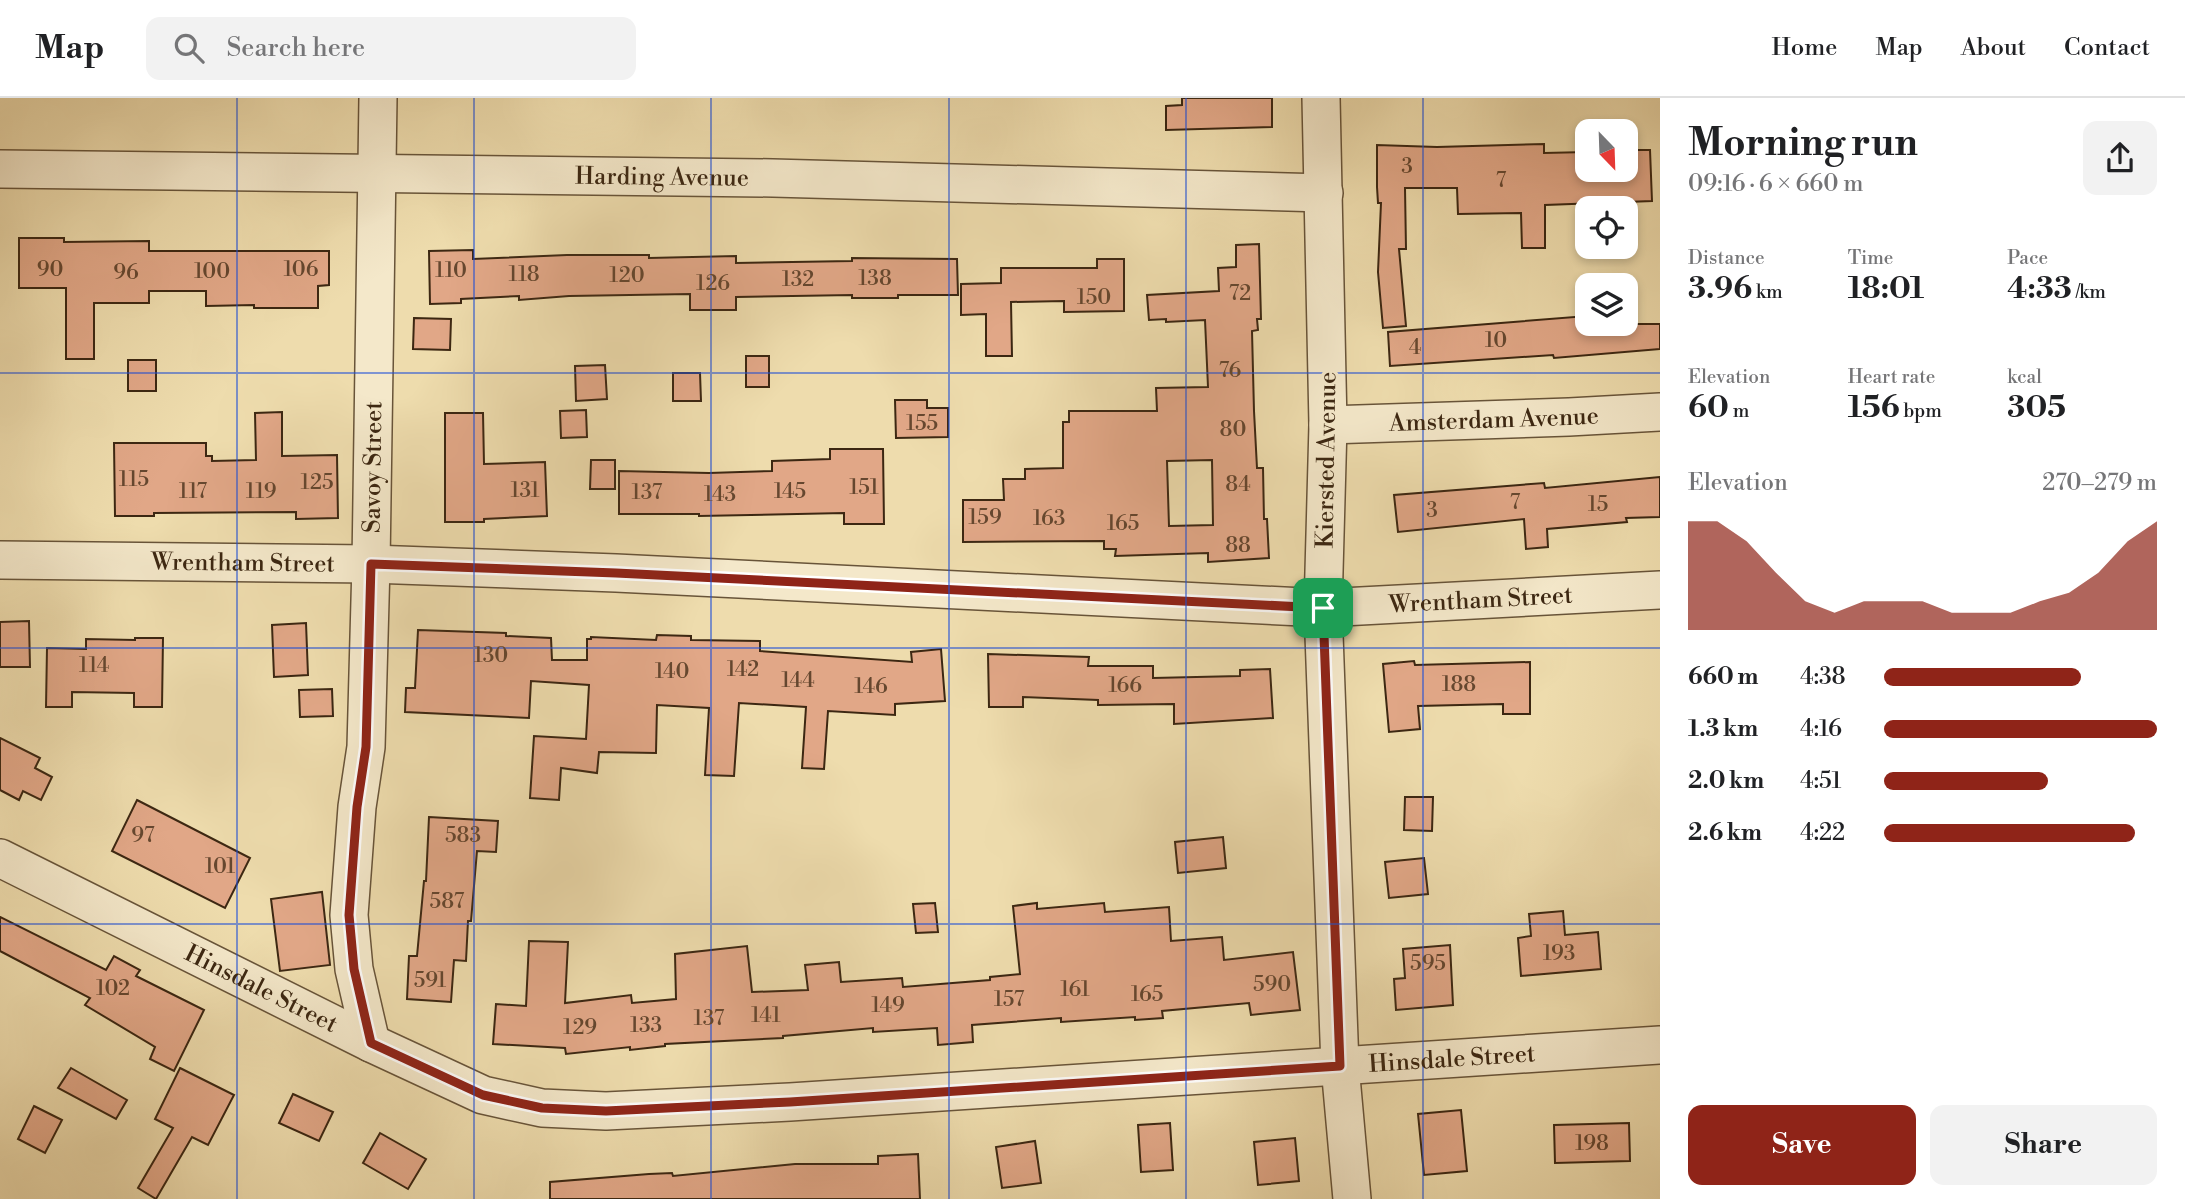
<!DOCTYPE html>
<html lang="en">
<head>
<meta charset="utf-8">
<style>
  body { margin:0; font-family:"Libre Bodoni",serif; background:#f2f2f2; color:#202124; height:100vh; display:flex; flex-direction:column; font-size:26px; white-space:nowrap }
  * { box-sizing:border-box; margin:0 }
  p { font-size:23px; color:#757577 }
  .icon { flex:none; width:38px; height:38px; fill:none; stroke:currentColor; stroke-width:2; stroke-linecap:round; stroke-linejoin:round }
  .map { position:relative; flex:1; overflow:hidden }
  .sheet { display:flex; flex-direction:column; background:#fff; width:525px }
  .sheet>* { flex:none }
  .needle { width:46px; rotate:157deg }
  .buttons { position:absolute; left:1575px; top:21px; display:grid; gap:14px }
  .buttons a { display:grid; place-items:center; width:63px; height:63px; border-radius:14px; background:#fff; box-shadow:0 4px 10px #0003; font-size:35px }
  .pin { position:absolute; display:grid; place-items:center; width:60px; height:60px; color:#fff; margin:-30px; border-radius:14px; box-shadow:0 4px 10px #0006 }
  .round { display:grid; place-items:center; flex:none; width:74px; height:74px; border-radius:14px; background:#f2f2f2 }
  .head { display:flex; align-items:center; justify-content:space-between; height:119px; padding:0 28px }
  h1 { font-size:38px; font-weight:700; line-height:52px }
  .figures { display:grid; grid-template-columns:repeat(3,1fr); gap:10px; height:119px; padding:7px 28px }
  .figures div { display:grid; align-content:center }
  .figures b { font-size:30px; font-weight:700 }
  .figures small { font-size:19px; font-weight:400 }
  .figures p { font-size:19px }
  .chart { height:196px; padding:14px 28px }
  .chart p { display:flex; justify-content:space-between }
  .chart svg { width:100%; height:126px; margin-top:7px; fill:#8f2418; opacity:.7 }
  .action { display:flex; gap:14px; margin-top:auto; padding:14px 28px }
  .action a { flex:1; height:80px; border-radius:14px; background:#8f2418; color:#fff; font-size:28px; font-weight:700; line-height:80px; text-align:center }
  .action a+a { background:#f2f2f2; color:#202124 }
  ul { padding:0 28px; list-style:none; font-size:23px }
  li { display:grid; grid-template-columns:112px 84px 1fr; align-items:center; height:52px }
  li i { height:18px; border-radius:9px; background:#8f2418 }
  header { display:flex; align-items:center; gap:42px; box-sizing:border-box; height:98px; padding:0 35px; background:#fff; border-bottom:2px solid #e0e0e0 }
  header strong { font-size:33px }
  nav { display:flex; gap:38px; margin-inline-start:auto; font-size:24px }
  .search { width:490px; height:63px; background:#f2f2f2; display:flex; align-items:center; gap:18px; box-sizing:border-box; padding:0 24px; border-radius:14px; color:#757577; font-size:26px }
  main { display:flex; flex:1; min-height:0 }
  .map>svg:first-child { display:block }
  .building { fill:#e1a787; stroke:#3c2712; stroke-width:2; fill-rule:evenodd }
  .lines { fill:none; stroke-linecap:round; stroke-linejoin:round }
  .minor-casing { stroke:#685439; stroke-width:40 }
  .minor { stroke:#f4e8ca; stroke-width:37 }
  .route-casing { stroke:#fff; stroke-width:14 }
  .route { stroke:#8f2418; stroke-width:9 }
  .grid { fill:none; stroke:#1d4ed8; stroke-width:2; stroke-opacity:0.55 }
  .labels { text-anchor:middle; stroke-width:7; stroke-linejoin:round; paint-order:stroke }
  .number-label { font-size:21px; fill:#65472f }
  .street-label { font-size:24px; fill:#3c2712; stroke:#f4e8ca }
</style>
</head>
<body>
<header>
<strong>Map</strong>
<div class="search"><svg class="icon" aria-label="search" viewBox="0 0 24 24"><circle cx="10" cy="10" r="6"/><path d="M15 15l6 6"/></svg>Search here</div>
<nav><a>Home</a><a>Map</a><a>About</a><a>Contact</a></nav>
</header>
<main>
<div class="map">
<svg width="1660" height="1101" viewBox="0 0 1660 1101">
  <rect width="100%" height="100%" fill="#eedcad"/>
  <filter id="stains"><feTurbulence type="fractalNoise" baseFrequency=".00286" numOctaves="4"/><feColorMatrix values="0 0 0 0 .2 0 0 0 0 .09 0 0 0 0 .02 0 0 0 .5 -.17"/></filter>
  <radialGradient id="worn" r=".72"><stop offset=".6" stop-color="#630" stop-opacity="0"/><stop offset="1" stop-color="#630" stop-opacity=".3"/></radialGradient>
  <g class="building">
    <path d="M 1182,0 L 1272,0 L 1272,29 L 1166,32 L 1166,8 L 1182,7 Z"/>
    <path d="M 1544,46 L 1544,55 L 1587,54 L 1587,72 L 1626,72 L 1626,52 L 1650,52 L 1652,103 L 1545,107 L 1545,150 L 1522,150 L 1521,115 L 1458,116 L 1457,90 L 1405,90 L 1406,151 L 1399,151 L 1406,228 L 1383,230 L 1378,174 L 1381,105 L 1378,105 L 1377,89 L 1377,47 L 1437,49 Z"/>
    <path d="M 19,140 L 64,140 L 64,144 L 149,143 L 149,153 L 329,153 L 329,187 L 318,188 L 318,210 L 254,210 L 254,207 L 206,208 L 206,193 L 149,193 L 149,205 L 94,205 L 94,261 L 66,261 L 66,190 L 19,190 Z"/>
    <path d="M 1259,146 L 1261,221 L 1257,221 L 1258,232 L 1252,233 L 1254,313 L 1257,370 L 1263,370 L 1264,421 L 1267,421 L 1269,460 L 1208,464 L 1208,455 L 1115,458 L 1116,451 L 1104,451 L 1104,443 L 963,444 L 963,402 L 1004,402 L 1003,381 L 1025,381 L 1025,371 L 1063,370 L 1063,324 L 1069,324 L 1069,313 L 1157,313 L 1156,290 L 1208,289 L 1205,222 L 1166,224 L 1166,221 L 1149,222 L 1147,197 L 1219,193 L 1218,170 L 1236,169 L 1236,147 ZM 1212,362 L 1213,427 L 1169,428 L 1167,363 Z"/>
    <path d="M 473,152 L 473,161 L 567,157 L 649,157 L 649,160 L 736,158 L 736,165 L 852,163 L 852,160 L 957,161 L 958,197 L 898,197 L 898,200 L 852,200 L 852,197 L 736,199 L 736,212 L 690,212 L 690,196 L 569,198 L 519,202 L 519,198 L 461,201 L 461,205 L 430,206 L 429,153 Z"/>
    <path d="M 1097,161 L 1124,161 L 1124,213 L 1064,214 L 1064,203 L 1011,204 L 1012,258 L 986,258 L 986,216 L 961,217 L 961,186 L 1001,185 L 1001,170 L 1097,170 Z"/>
    <path d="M 1587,218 L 1587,226 L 1660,226 L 1660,251 L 1554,260 L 1553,257 L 1390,268 L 1388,234 Z"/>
    <path d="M 414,220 L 451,221 L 450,252 L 413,251 Z"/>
    <rect x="746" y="258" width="23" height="31"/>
    <rect x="128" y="262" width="28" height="31"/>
    <path d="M 605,267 L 607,301 L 576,303 L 575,268 Z"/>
    <path d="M 673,275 L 700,275 L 701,303 L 673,303 Z"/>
    <path d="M 895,302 L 927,302 L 927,310 L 948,310 L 948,339 L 896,340 Z"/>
    <path d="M 586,312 L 587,339 L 561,340 L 560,313 Z"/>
    <path d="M 282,314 L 282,358 L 337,357 L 338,420 L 296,421 L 296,414 L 154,415 L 154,418 L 115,418 L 114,345 L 206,345 L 206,358 L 212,358 L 212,363 L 256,362 L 255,315 Z"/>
    <path d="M 445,315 L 483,315 L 484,366 L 545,364 L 547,418 L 484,421 L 484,424 L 445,424 Z"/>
    <path d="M 830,351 L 883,351 L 884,426 L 844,426 L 844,415 L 699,418 L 699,416 L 619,416 L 619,373 L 709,375 L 772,373 L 772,363 L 830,361 Z"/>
    <path d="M 591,362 L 615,362 L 615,391 L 590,391 Z"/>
    <path d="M 1660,379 L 1660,419 L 1626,420 L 1627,424 L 1547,431 L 1548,449 L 1526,451 L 1524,421 L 1398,434 L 1394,397 L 1544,385 L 1545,390 Z"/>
    <path d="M 29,523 L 30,569 L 0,569 L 0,524 Z"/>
    <path d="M 306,525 L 308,577 L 274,579 L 272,527 Z"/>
    <path d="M 418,532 L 506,535 L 506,538 L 551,540 L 552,562 L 587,562 L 587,541 L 591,541 L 591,539 L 656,542 L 657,537 L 691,538 L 691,542 L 760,543 L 760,553 L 912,564 L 911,554 L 941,551 L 945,603 L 895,606 L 895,617 L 828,613 L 824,671 L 802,670 L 806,609 L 739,605 L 734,678 L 705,677 L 709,610 L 657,607 L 656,655 L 599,654 L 597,675 L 561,670 L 559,702 L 530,700 L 534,638 L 586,641 L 589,587 L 531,583 L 529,620 L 405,614 L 406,590 L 415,590 Z"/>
    <path d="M 135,540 L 163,540 L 162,609 L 134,609 L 134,595 L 72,594 L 72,609 L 46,609 L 47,550 L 86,551 L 86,541 L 135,542 Z"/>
    <path d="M 988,556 L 1089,559 L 1088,568 L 1153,568 L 1153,580 L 1240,578 L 1240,572 L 1270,571 L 1273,620 L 1174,626 L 1174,606 L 1098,607 L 1098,602 L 1023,599 L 1023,609 L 989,609 Z"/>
    <path d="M 1414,563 L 1415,567 L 1530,564 L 1530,616 L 1503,616 L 1503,606 L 1418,608 L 1420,631 L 1389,634 L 1383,566 Z"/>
    <path d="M 332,591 L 333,618 L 300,619 L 299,592 Z"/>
    <path d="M 0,640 L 40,660 L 35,670 L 52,679 L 41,702 L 23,693 L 19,702 L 0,692 Z"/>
    <path d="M 1405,699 L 1433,699 L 1432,733 L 1404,732 Z"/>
    <path d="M 137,702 L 250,760 L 225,810 L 112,753 Z"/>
    <path d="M 429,719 L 498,723 L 496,754 L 477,753 L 471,823 L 468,823 L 466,863 L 454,862 L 451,904 L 407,901 L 409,858 L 417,858 L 424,783 L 426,783 Z"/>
    <path d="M 1223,739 L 1226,770 L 1178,775 L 1175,744 Z"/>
    <path d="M 1424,760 L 1428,796 L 1389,800 L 1385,764 Z"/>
    <path d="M 322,794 L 330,867 L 280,873 L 271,801 Z"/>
    <path d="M 935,805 L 938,834 L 916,835 L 913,806 Z"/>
    <path d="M 1037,805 L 1037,811 L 1104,805 L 1105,814 L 1169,809 L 1171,843 L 1222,839 L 1224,862 L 1293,854 L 1300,912 L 1251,917 L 1249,905 L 1162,913 L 1163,920 L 1135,922 L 1135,919 L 1061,924 L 1061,920 L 972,927 L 973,944 L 938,947 L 937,930 L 873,934 L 873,930 L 783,938 L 783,940 L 665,946 L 665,948 L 630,952 L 630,949 L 566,956 L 565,950 L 493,946 L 496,906 L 526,908 L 529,843 L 568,844 L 565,905 L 631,897 L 632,905 L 676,901 L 675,856 L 747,848 L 752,894 L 808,892 L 805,867 L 839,864 L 841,884 L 902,880 L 903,889 L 990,882 L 990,879 L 1020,876 L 1013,808 Z"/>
    <path d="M 1563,813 L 1565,837 L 1598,834 L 1601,871 L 1521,878 L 1518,840 L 1531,838 L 1529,816 Z"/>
    <path d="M 0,819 L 106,872 L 114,858 L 140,872 L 136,878 L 204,912 L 174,973 L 150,961 L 155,949 L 85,907 L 90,900 L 0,853 Z"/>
    <path d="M 1450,847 L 1453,907 L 1396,912 L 1394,881 L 1405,880 L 1403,851 Z"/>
    <path d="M 71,970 L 127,1002 L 116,1021 L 58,990 Z"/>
    <path d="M 180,970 L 234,997 L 208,1047 L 192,1039 L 156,1101 L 138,1090 L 173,1030 L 155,1021 Z"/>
    <path d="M 293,996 L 333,1014 L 319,1043 L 279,1025 Z"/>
    <path d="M 34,1008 L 62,1022 L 45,1055 L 18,1041 Z"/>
    <path d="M 1461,1012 L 1467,1073 L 1424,1077 L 1418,1016 Z"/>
    <path d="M 1170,1025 L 1173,1072 L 1141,1074 L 1138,1027 Z"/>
    <path d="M 1629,1025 L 1630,1063 L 1555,1065 L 1554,1027 Z"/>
    <path d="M 380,1035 L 426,1061 L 408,1091 L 363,1065 Z"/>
    <path d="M 1295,1040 L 1299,1083 L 1258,1087 L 1254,1044 Z"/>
    <path d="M 1035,1043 L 1041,1085 L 1002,1090 L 996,1049 Z"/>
    <path d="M 918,1056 L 920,1101 L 550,1101 L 550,1084 L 649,1076 L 672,1075 L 673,1078 L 795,1066 L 878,1066 L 878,1058 Z"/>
  </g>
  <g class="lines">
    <g class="minor-casing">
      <g id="minor">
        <path d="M 1321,0 L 1328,327 L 1323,510 L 1340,968 L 1352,1101"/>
        <path id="s1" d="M 0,71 L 773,80 L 1324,95"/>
        <path id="s2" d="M 1328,327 L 1569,319 L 1660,314"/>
        <path id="s3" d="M 0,462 L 371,466 L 616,475 L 1323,510 L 1660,492"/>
        <path id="s4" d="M 0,760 L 371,945 L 483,997 L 542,1010 L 606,1013 L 790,1004 L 1660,947"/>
        <path id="s5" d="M 371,945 L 354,871 L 349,817 L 357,709 L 366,649 L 371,466 L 378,0"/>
      </g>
    </g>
    <use href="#minor" class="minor"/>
  </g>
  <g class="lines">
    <g class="route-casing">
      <path id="route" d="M 371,466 L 616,475 L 1323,510 L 1340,968 L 790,1004 L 606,1013 L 542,1010 L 483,997 L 371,945 L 354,871 L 349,817 L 357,709 L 366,649 Z"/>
    </g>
    <use href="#route" class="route"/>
  </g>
  <path class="grid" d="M 237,0 L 237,1101M 474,0 L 474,1101M 711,0 L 711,1101M 949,0 L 949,1101M 1186,0 L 1186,1101M 1423,0 L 1423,1101M 0,275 L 1660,275M 0,550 L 1660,550M 0,826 L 1660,826"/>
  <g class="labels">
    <g class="number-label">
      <text x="1407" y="75">3</text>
      <text x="1501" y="89">7</text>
      <text x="50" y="178">90</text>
      <text x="301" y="178">106</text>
      <text x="451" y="179">110</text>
      <text x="212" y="180">100</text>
      <text x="126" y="181">96</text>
      <text x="524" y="183">118</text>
      <text x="627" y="184">120</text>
      <text x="875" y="187">138</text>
      <text x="798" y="188">132</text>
      <text x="713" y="192">126</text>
      <text x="1240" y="202">72</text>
      <text x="1094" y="206">150</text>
      <text x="1496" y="249">10</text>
      <text x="1415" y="256">4</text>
      <text x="1230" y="279">76</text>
      <text x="922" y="332">155</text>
      <text x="1233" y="338">80</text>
      <text x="134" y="388">115</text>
      <text x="317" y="391">125</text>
      <text x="1238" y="393">84</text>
      <text x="864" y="396">151</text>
      <text x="525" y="399">131</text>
      <text x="193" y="400">117</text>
      <text x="261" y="400">119</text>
      <text x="790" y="400">145</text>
      <text x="647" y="401">137</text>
      <text x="720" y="403">143</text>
      <text x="1515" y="411">7</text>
      <text x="1598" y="413">15</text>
      <text x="1432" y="419">3</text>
      <text x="985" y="426">159</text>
      <text x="1049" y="427">163</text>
      <text x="1123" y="432">165</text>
      <text x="1238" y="454">88</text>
      <text x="491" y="564">130</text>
      <text x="94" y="574">114</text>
      <text x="743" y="578">142</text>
      <text x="672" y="580">140</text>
      <text x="798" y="589">144</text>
      <text x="1459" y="593">188</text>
      <text x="1125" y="594">166</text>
      <text x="871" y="595">146</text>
      <text x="143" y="744">97</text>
      <text x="463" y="744">583</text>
      <text x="220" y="775">101</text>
      <text x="447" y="810">587</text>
      <text x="1559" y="862">193</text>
      <text x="1428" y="872">595</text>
      <text x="430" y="889">591</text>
      <text x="1272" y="893">590</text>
      <text x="113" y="897">102</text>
      <text x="1075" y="898">161</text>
      <text x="1147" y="903">165</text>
      <text x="1009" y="908">157</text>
      <text x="888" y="914">149</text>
      <text x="766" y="924">141</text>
      <text x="709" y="927">137</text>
      <text x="646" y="934">133</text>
      <text x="580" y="936">129</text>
      <text x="1592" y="1052">198</text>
    </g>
    <g class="street-label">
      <text dy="8" stroke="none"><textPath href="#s1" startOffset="662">Harding Avenue</textPath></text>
      <text dy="8" stroke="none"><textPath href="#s2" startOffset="166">Amsterdam Avenue</textPath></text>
      <text transform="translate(1326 362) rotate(-89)" y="8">Kiersted Avenue</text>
      <text dy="8" stroke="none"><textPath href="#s5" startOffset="579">Savoy Street</textPath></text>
      <text dy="8" stroke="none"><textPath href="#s3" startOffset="243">Wrentham Street</textPath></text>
      <text dy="8" stroke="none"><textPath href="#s3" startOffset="1482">Wrentham Street</textPath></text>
      <text dy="8" stroke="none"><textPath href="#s4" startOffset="292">Hinsdale Street</textPath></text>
      <text dy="8" stroke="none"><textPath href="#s4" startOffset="1510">Hinsdale Street</textPath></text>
    </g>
  </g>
  <rect width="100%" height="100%" filter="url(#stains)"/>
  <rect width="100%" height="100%" fill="url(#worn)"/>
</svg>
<div class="buttons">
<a><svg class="needle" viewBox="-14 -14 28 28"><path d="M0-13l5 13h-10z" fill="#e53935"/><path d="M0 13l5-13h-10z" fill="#757577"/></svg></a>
<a><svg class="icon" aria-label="locate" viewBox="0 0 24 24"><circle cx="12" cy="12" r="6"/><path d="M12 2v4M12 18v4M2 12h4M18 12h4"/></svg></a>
<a><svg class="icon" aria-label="layers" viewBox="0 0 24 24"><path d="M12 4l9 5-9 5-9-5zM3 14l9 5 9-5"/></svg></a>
</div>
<div class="pin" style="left:1323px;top:510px;background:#1e9e55"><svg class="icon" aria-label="arrive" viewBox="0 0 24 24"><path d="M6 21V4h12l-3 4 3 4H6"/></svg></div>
</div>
<section class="sheet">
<div class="head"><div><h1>Morning run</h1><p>09:16 · 6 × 660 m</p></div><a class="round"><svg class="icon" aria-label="share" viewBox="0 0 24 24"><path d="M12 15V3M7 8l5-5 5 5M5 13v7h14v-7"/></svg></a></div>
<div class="figures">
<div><p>Distance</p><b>3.96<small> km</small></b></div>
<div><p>Time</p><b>18:01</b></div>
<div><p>Pace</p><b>4:33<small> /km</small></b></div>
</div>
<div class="figures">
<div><p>Elevation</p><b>60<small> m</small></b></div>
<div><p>Heart rate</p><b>156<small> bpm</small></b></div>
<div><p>kcal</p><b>305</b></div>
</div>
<div class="chart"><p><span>Elevation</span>270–279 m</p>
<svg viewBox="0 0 160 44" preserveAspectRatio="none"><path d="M0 44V6L10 6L20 13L30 24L40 34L50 38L60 34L70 34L80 34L90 38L100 38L110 38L120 34L130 31L140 24L150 13L160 6V44z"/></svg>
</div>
<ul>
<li><b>660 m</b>4:38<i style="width:72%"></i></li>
<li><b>1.3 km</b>4:16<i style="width:100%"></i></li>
<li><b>2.0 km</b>4:51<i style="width:60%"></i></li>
<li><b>2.6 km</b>4:22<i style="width:92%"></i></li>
</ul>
<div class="action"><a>Save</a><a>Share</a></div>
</section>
</main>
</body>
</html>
